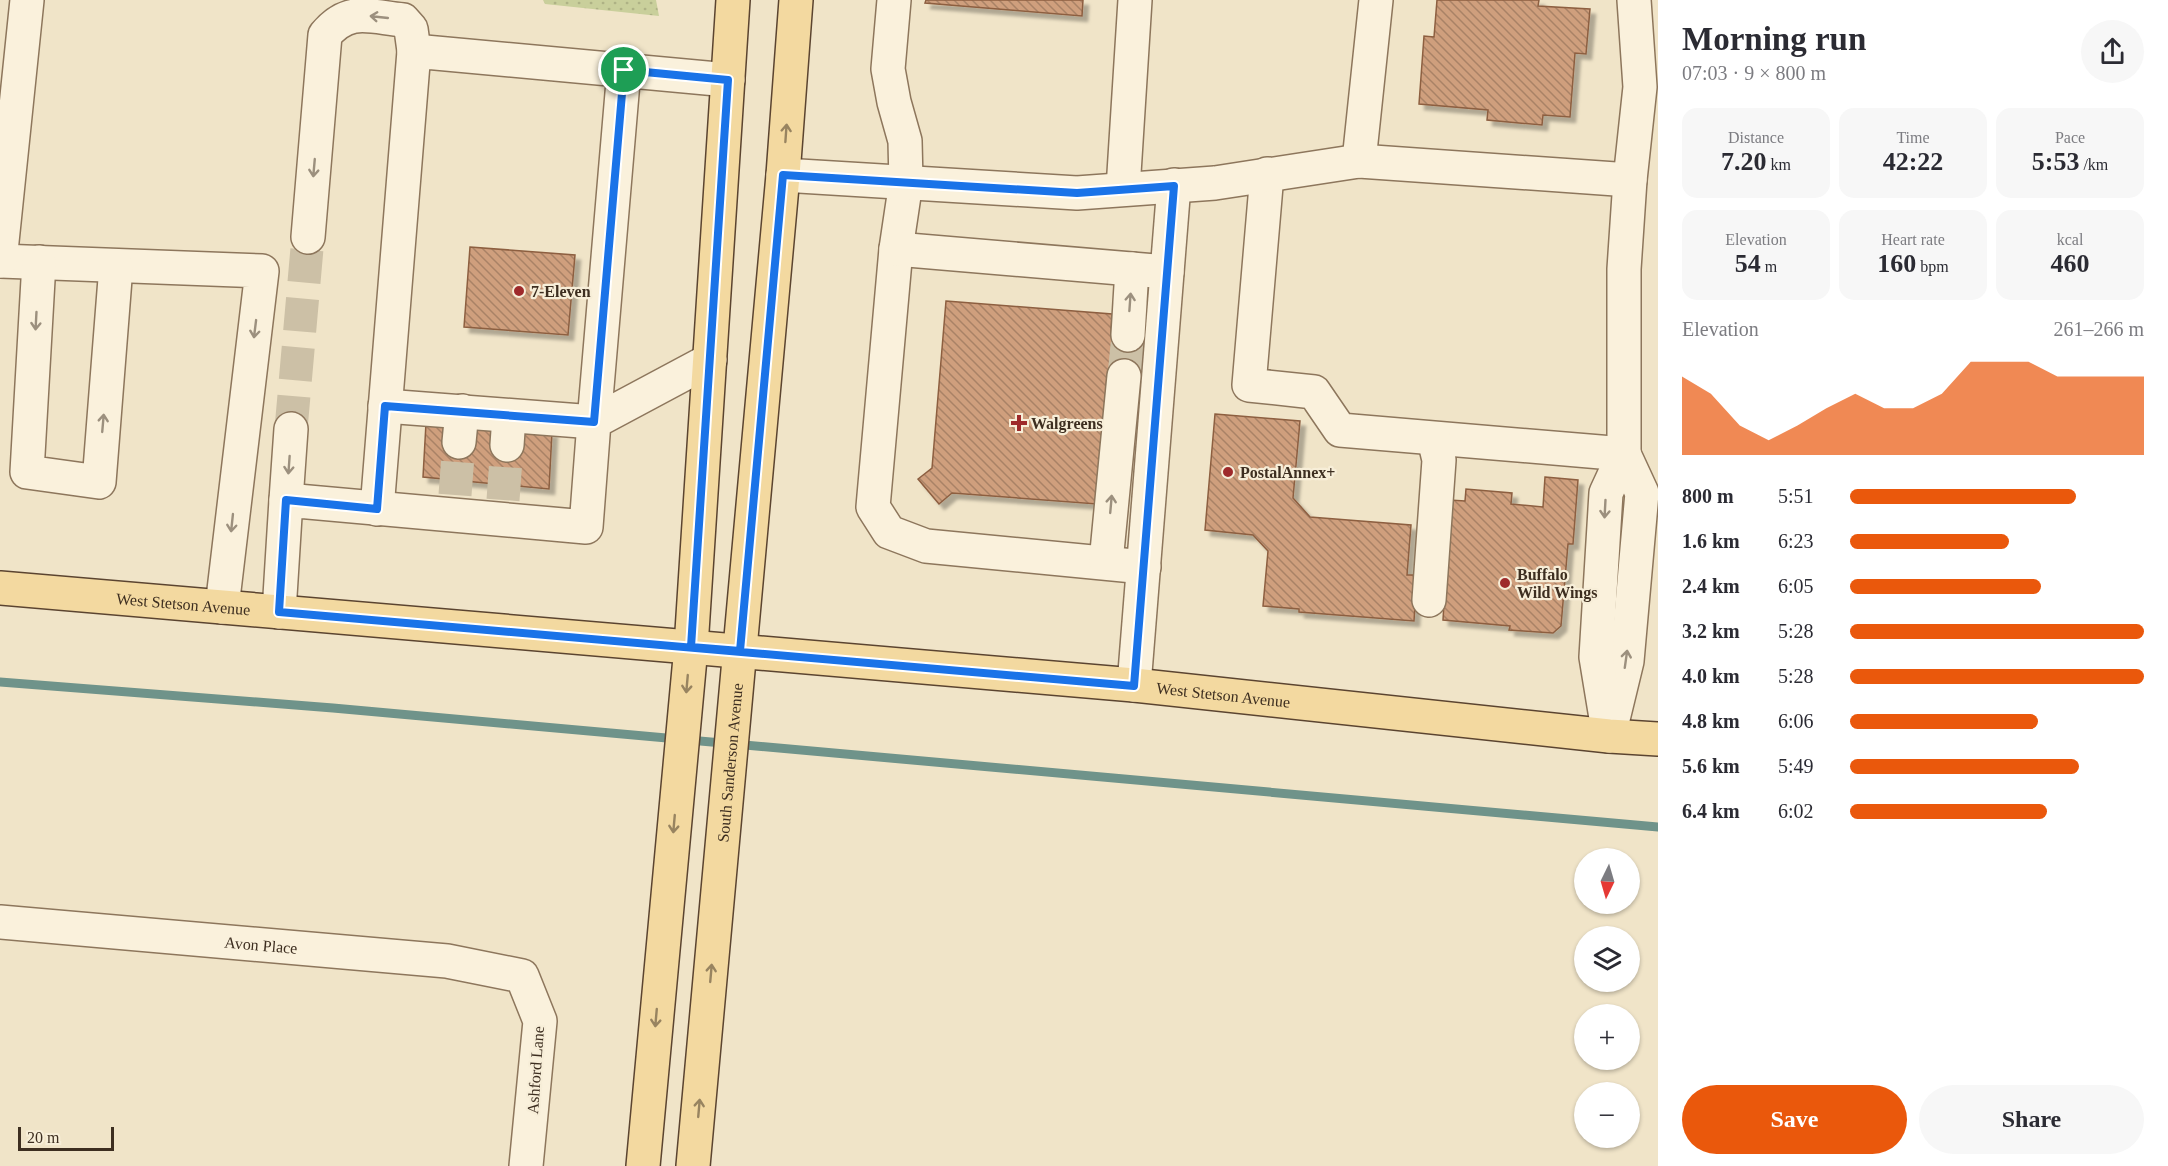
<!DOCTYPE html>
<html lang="en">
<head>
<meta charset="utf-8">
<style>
  body { margin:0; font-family:Georgia,serif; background:#f7f7f7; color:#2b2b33; height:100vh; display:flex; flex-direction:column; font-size:22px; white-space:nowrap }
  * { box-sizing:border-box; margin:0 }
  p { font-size:20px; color:#7c7c81 }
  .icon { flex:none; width:33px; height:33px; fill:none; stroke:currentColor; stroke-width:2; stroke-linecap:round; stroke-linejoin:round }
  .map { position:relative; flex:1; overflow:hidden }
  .drawer { display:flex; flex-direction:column; background:#fff; width:510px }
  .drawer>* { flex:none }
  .needle { width:39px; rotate:185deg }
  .buttons { position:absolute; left:1574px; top:848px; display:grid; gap:12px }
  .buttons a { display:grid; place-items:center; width:66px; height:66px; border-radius:50%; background:#fff; box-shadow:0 2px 4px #0004; font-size:30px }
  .scale { position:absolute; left:18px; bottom:15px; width:96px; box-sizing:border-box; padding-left:6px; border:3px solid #3d2e20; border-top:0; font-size:16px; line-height:21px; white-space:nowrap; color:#3d2e20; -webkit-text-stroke:4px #f7eed8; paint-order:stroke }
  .pin { position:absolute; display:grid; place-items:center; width:51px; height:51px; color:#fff; margin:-26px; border:3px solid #fff; border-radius:50%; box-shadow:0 2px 6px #0007 }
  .round { display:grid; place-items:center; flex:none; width:63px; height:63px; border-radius:32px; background:#f7f7f7 }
  .overview { display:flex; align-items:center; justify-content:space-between; height:102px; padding:0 24px }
  h1 { font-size:33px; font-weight:800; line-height:45px }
  .figures { display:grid; grid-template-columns:repeat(3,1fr); gap:9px; height:102px; padding:6px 24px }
  .figures div { display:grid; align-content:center; border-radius:15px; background:#f7f7f7; text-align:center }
  .figures b { font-size:26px; font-weight:800 }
  .figures small { font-size:16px; font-weight:400 }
  .figures p { font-size:16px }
  .chart { height:168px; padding:12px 24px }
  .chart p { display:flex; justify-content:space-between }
  .chart svg { width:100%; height:108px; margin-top:6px; fill:#ea580c; opacity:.7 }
  .button { display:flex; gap:12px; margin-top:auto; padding:12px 24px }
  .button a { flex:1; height:69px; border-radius:36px; background:#ea580c; color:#fff; font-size:24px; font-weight:800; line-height:69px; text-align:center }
  .button a+a { background:#f7f7f7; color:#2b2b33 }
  ul { padding:0 24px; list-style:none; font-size:20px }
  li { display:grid; grid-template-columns:96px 72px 1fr; align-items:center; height:45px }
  li i { height:15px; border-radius:8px; background:#ea580c }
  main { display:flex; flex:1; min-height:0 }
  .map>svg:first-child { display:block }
  .grass { fill:url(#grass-dots) }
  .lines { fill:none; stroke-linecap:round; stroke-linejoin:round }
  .stream { stroke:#6f938a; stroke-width:9 }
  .building { fill:url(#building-back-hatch); stroke:#8d5f41; stroke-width:1.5; filter:url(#shadow) }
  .minor-tunnel { stroke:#ccc0a6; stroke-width:33; stroke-dasharray:33 16; stroke-linecap:butt }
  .minor-casing { stroke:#8d765c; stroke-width:36 }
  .major-casing { stroke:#5b4430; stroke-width:36 }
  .minor { stroke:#faf1dc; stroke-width:33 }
  .major { stroke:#f3d9a0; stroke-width:33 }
  .oneway { stroke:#9c907e }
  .oneway2 { stroke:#988460 }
  .route-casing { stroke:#fff; stroke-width:12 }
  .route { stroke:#1a73e8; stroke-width:8 }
  .poi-dot { fill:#9e2a2b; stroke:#f7eed8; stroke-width:2 }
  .labels { text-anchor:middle; stroke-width:4.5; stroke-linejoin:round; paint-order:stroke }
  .poi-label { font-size:16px; font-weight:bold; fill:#3d2e20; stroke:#f7eed8; text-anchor:start }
  .street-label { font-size:16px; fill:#3d2e20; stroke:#f7eed8 }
</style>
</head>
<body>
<main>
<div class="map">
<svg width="1658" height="1166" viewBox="0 0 1658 1166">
  <defs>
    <pattern id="grass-dots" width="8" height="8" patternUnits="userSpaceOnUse" patternTransform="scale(1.5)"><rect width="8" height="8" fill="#c9cf9b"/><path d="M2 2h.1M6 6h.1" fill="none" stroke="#aeb285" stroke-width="1.8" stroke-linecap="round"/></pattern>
    <pattern id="building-back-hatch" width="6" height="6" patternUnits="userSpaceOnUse" patternTransform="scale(1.5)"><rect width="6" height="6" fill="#cf9f7d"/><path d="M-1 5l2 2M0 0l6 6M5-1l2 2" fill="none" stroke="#a98266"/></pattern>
    <filter id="shadow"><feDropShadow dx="5.5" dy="5.5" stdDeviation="1.5" flood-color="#0004"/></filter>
  </defs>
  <rect width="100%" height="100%" fill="#f0e4c8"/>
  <path class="grass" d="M 543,0 L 656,0 L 659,16 L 545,4 Z"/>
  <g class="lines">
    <path class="stream" d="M 0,682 L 333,708 L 1658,827"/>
  </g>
  <g class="building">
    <path d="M 926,0 L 1083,0 L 1082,16 L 925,3 Z"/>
    <path d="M 1437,0 L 1539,0 L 1538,6 L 1590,9 L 1586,54 L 1575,53 L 1570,117 L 1543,115 L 1542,125 L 1487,120 L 1488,110 L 1419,104 L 1424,36 L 1434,37 Z"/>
    <path d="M 470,247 L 575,255 L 568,335 L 464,327 Z"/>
    <path d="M 946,301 L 1112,314 L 1111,334 L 1137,336 L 1134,377 L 1107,376 L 1097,504 L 952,493 L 939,504 L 918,479 L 932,468 Z"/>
    <path d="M 1215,414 L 1300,421 L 1293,498 L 1310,517 L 1411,525 L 1407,575 L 1417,575 L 1414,621 L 1299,612 L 1299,609 L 1263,606 L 1268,551 L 1253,535 L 1205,530 Z"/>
    <path d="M 426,423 L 552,432 L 549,489 L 423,477 Z"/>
    <path d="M 1545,477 L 1578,480 L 1573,544 L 1568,544 L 1561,626 L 1553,633 L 1509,630 L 1510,626 L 1443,620 L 1450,500 L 1465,501 L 1466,489 L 1512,493 L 1511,504 L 1543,507 Z"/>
  </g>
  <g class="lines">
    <g class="minor-tunnel">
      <path d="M 1124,376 L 1128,335"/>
      <path d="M 291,429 L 308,237"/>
      <path d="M 455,495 L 459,442"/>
      <path d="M 503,500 L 507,445"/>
    </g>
    <g class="minor-casing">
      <g id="minor">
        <path d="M 894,0 L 888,69 L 894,102 L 905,141 L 906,182 L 896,249 L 873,507 L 889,532 L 926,546 L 1144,567"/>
        <path d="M 1359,161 L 1376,0"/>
        <path d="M 1267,174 L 1249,385 L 1314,392 L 1340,430 L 1624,454"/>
        <path d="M 783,175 L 1077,193 L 1215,183 L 1359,161 L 1630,180"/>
        <path d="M 1123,189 L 1135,0"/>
        <path d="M 308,237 L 325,35 C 349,6 370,17 403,20 L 411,29 L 414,51"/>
        <path d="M 896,249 L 1167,272"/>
        <path d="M 0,261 L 262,271 L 222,607"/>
        <path d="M 0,261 L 27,0"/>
        <path d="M 39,262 L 27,472 L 99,482 L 116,266"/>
        <path d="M 1128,335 L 1132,269"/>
        <path d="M 385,406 L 594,422 L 624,70"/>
        <path d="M 459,442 L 462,411"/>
        <path d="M 507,445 L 509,416"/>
        <path d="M 286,500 L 291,429"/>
        <path d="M 377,509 L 414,51 L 728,80"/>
        <path d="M 1106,562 L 1124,376"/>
        <path d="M 1429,600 L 1439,460 L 1434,439"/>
        <path d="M 279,612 L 286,500 L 586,527 L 594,422 L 710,360"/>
        <path d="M 1134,685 L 1174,185"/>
        <path d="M 1612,723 L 1627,661 L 1642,493 L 1624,454"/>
        <path d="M 1609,736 L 1596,657 L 1606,493 L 1624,454 L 1624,269 L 1630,180 L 1640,87 L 1634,0"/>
        <path id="s1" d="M 0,922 L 447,961 L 522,976 L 540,1021 L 526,1166"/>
      </g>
    </g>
    <g class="major-casing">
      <g id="major">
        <path id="s2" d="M 0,588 L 1134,685 L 1609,736 L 1658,739"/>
        <path d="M 643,1166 L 691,647 L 733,0"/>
        <path id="s3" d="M 693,1166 L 783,175 L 796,0"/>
      </g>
    </g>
    <use href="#minor" class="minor"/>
    <use href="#major" class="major"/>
  </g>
  <defs><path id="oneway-shaft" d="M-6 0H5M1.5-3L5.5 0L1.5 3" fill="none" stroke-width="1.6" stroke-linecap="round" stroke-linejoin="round" transform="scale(1.5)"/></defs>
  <g class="oneway">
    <use href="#oneway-shaft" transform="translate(379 17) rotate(-174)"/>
    <use href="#oneway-shaft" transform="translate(314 168) rotate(95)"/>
    <use href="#oneway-shaft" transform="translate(1130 302) rotate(-86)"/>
    <use href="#oneway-shaft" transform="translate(36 321) rotate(93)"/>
    <use href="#oneway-shaft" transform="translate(255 329) rotate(97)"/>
    <use href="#oneway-shaft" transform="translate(103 423) rotate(-85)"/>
    <use href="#oneway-shaft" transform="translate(289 465) rotate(94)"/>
    <use href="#oneway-shaft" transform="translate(1111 504) rotate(-85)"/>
    <use href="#oneway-shaft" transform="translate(1605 509) rotate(93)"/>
    <use href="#oneway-shaft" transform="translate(232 523) rotate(96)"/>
    <use href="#oneway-shaft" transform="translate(1626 659) rotate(-82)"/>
  </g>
  <g class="oneway2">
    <use href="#oneway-shaft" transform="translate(786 133) rotate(-86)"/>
    <use href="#oneway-shaft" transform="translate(687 684) rotate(95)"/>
    <use href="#oneway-shaft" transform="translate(674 824) rotate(95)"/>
    <use href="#oneway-shaft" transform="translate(711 973) rotate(-85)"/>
    <use href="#oneway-shaft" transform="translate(656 1018) rotate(95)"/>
    <use href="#oneway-shaft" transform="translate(699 1108) rotate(-85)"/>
  </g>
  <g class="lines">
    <g class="route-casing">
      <path id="route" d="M 624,70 L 728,80 L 691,647 L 740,651 L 783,175 L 1077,193 L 1174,186 L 1134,686 L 279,612 L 286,500 L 377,509 L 385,406 L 594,422 L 624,70"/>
    </g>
    <use href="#route" class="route"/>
  </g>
  <g class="poi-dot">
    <circle cx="519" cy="291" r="6"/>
    <path d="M1016 414h6v6h6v6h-6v6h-6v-6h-6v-6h6z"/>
    <circle cx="1228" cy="472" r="6"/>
    <circle cx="1505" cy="583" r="6"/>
  </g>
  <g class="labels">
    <g class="poi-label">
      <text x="531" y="297">7-Eleven</text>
      <text x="1031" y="429">Walgreens</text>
      <text x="1240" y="478">PostalAnnex+</text>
      <text x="1517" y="580">Buffalo<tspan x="1517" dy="18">Wild Wings</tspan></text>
    </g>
    <g class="street-label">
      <text dy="6" stroke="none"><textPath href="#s2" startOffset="184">West Stetson Avenue</textPath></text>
      <text dy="6" stroke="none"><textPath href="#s2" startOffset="1228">West Stetson Avenue</textPath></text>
      <text dy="6" stroke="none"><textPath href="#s3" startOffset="405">South Sanderson Avenue</textPath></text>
      <text dy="6" stroke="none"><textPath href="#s1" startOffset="262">Avon Place</textPath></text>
      <text transform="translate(535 1070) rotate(-86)" y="6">Ashford Lane</text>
    </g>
  </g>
</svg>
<div class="buttons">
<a><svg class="needle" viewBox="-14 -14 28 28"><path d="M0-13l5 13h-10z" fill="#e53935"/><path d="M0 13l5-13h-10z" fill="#7c7c81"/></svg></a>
<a><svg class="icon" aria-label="layers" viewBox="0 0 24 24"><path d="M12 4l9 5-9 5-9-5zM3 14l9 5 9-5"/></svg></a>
<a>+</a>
<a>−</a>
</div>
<div class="scale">20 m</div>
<div class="pin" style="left:624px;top:70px;background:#1e9e55"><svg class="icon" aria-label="arrive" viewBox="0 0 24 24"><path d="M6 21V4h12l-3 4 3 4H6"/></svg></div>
</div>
<section class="drawer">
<div class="overview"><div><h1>Morning run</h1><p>07:03 · 9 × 800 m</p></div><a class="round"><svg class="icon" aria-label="share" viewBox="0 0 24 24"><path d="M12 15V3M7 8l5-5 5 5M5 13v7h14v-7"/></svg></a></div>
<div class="figures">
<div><p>Distance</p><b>7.20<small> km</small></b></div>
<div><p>Time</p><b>42:22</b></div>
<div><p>Pace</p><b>5:53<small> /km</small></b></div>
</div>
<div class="figures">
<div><p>Elevation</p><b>54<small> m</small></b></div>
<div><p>Heart rate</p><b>160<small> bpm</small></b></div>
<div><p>kcal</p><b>460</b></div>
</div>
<div class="chart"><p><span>Elevation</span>261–266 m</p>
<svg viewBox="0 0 160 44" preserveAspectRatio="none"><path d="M0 44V12L10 19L20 32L30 38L40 32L50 25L60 19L70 25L80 25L90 19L100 6L110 6L120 6L130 12L140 12L150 12L160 12V44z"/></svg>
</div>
<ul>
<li><b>800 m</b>5:51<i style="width:77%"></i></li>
<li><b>1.6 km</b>6:23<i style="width:54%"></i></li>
<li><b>2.4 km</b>6:05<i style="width:65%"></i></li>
<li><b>3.2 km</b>5:28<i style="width:100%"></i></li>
<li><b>4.0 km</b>5:28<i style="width:100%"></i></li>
<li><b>4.8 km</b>6:06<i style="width:64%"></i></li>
<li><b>5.6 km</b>5:49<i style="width:78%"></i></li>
<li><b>6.4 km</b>6:02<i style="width:67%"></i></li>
</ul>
<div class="button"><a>Save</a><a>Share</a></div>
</section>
</main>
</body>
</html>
